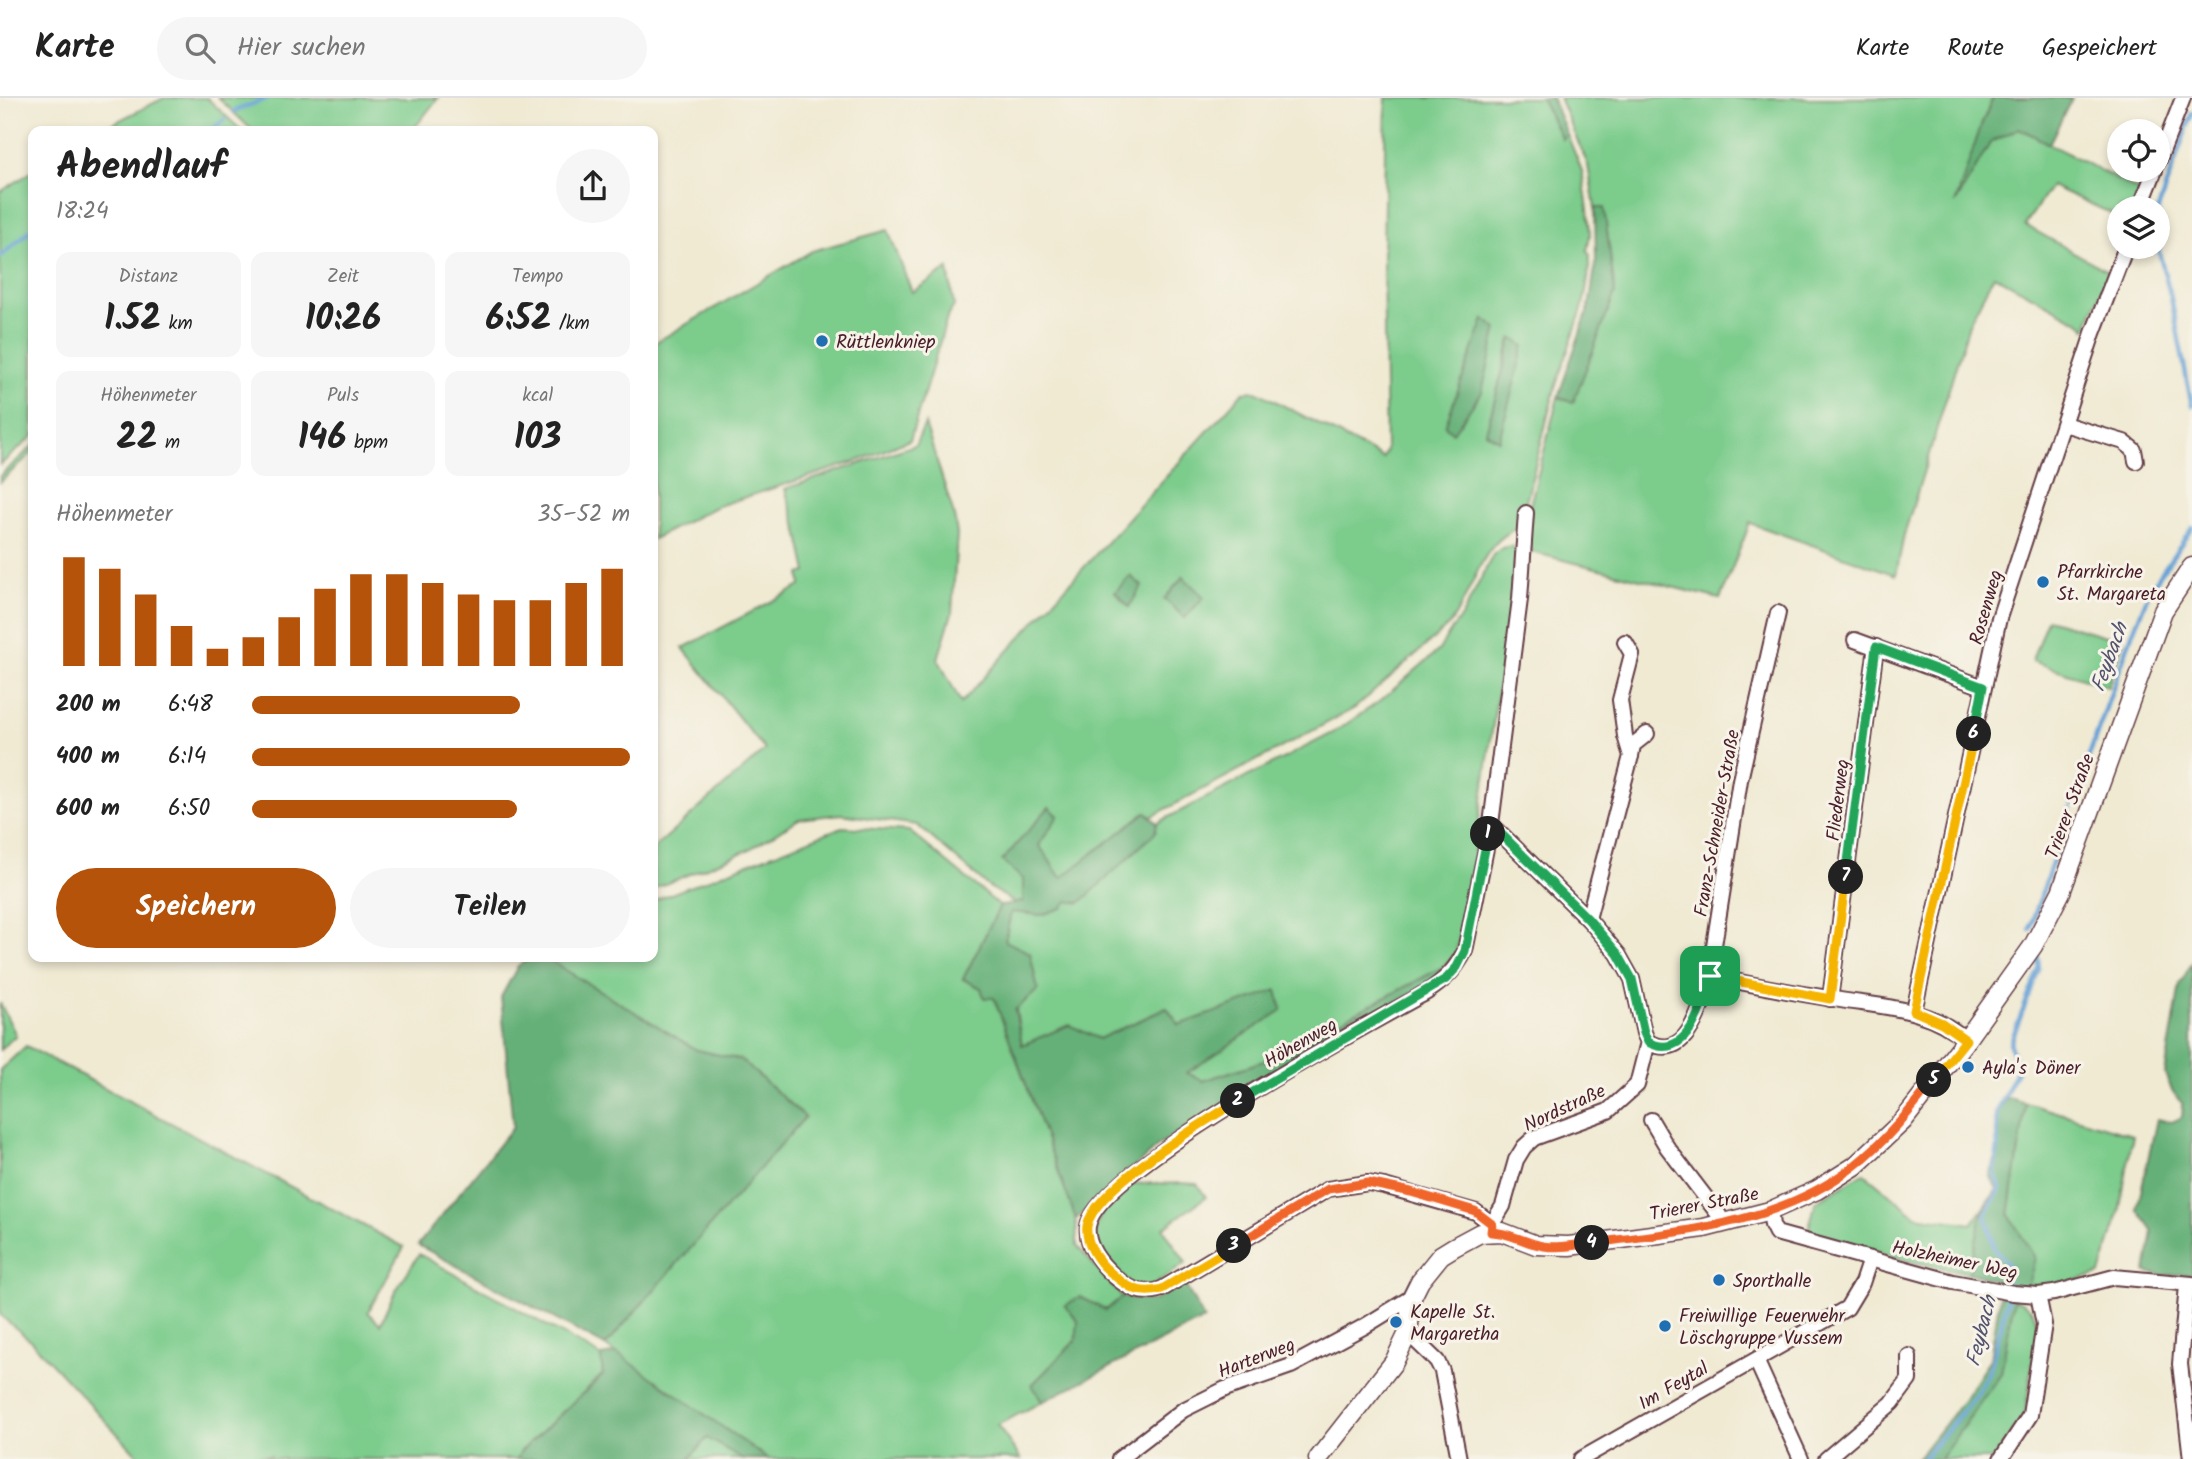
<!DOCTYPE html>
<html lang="de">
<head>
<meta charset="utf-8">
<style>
  body { margin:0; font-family:Kalam,sans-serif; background:#f6f6f6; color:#222; height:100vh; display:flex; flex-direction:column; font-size:26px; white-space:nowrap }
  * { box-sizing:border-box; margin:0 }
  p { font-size:23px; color:#767676 }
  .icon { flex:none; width:38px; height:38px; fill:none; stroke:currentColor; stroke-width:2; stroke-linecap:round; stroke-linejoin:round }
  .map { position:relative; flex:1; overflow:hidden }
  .side { position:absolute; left:28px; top:28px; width:630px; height:836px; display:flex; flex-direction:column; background:#fff; border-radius:14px; box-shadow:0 4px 10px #0003 }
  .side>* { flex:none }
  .controls { position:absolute; left:2107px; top:21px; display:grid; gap:14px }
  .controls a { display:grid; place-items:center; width:63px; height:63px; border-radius:50%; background:#fff; box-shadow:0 4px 10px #0003; font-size:35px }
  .pin { position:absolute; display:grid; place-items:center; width:60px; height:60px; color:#fff; margin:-30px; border-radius:14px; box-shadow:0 4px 10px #0006 }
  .km { position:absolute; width:35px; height:35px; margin:-18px; border-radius:50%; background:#222; color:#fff; font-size:19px; line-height:35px; text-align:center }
  .round { display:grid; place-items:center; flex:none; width:74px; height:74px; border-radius:37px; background:#f6f6f6 }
  .overview { display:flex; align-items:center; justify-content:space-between; height:119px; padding:0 28px }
  h1 { font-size:38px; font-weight:700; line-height:52px }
  .stats { display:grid; grid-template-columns:repeat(3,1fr); gap:10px; height:119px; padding:7px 28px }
  .stats div { display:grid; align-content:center; border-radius:14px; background:#f6f6f6; text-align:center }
  .stats b { font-size:35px; font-weight:700 }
  .stats small { font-size:19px; font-weight:400 }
  .stats p { font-size:19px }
  .chart { height:196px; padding:14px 28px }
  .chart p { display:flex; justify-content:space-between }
  .chart svg { width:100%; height:126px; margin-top:7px; stroke:#b45309; stroke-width:6 }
  .button { display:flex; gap:14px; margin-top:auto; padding:14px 28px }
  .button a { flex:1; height:80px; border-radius:42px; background:#b45309; color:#fff; font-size:28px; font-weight:700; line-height:80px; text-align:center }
  .button a+a { background:#f6f6f6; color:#222 }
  ul { padding:0 28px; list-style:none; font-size:23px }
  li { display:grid; grid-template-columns:112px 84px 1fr; align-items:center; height:52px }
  li i { height:18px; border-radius:9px; background:#b45309 }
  header { display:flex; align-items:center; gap:42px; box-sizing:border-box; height:98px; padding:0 35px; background:#fff; border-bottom:2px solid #e0e0e0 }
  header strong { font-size:33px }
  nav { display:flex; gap:38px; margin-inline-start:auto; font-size:24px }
  .search { width:490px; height:63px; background:#f6f6f6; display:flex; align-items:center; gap:18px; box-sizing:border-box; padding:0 24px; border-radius:38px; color:#767676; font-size:26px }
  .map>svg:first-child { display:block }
  .green { fill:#7ccc8c; stroke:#63765c; stroke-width:2; fill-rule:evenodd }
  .forest { fill:#65b078; stroke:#586852; stroke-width:2 }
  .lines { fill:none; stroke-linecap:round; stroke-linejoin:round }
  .stream { stroke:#64a0d5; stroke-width:4.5 }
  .minor-casing { stroke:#633d44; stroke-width:18 }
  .major-casing { stroke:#633d44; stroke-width:21 }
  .minor { stroke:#fff; stroke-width:14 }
  .major { stroke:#fff; stroke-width:18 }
  .split-1-casing { stroke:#fff; stroke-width:14 }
  .split-2-casing { stroke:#fff; stroke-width:14 }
  .split-3-casing { stroke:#fff; stroke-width:14 }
  .split-4-casing { stroke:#fff; stroke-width:14 }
  .split-5-casing { stroke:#fff; stroke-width:14 }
  .split-6-casing { stroke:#fff; stroke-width:14 }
  .split-7-casing { stroke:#fff; stroke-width:14 }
  .split-8-casing { stroke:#fff; stroke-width:14 }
  .split-1 { stroke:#22a559; stroke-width:9 }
  .split-2 { stroke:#22a559; stroke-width:9 }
  .split-3 { stroke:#f5b400; stroke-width:9 }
  .split-4 { stroke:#f0652b; stroke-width:9 }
  .split-5 { stroke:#f0652b; stroke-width:9 }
  .split-6 { stroke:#f5b400; stroke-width:9 }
  .split-7 { stroke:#22a559; stroke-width:9 }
  .split-8 { stroke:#f5b400; stroke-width:9 }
  .poi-dot { fill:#1f6fb2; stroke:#f7f3e8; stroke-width:2.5 }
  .labels { text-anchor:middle; stroke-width:6; stroke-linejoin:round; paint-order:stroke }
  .poi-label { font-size:19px; fill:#4a1f2b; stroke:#f7f3e8; text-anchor:start }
  .street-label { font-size:19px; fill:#4a1f2b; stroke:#f7f3e8 }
  .water-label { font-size:21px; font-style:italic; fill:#54536f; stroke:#f7f3e8 }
</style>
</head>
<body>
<header>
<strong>Karte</strong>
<div class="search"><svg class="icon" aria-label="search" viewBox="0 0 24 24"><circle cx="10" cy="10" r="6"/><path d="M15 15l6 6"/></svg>Hier suchen</div>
<nav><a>Karte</a><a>Route</a><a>Gespeichert</a></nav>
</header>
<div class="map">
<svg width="2192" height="1361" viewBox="0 0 2192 1361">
  <rect width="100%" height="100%" fill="#f7f3e8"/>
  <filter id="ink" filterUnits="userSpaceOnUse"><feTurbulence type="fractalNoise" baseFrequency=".0143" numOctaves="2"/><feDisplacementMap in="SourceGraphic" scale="14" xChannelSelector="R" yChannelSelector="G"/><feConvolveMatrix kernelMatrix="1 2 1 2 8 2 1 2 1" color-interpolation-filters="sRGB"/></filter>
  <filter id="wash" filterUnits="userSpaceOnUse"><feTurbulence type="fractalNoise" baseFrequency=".00686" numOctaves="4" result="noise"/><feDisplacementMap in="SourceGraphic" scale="28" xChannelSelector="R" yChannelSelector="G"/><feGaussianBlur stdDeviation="1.57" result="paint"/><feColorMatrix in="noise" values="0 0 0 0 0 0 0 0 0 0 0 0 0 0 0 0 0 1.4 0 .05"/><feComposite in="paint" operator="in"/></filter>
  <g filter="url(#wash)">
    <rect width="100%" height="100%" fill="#f0ead3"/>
    <g class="green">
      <path d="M 164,0 L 207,0 L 242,33 L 98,33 Z"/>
      <path d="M 218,0 L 438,0 L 412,33 L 253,33 Z"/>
      <path d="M 1386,0 L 1541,0 L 1562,40 L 1567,36 L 1582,73 L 1588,111 L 1590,136 L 1587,154 L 1590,157 L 1588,181 L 1583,208 L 1555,290 L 1520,427 C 1513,432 1504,437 1498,443 C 1477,462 1468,504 1448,528 L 1355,610 L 1151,719 L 1146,714 L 1061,781 L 1039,747 L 1058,718 L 1050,710 L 1023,781 L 1023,804 L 1014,804 L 989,789 L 917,727 L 841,716 L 799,721 L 748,752 L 653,791 L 653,751 L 765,652 L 683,550 L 801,488 L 800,476 L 807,474 L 798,433 L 785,391 L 915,347 L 925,326 L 954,417 L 957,436 L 952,515 L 938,561 L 961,605 L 1243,294 L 1256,293 L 1383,360 L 1386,353 L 1383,160 ZM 1511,241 L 1523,248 L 1498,342 L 1486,334 Z"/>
      <path d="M 1559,0 L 1993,0 L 1982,25 L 1957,102 L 1990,45 L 2019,30 L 2141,94 L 2133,110 L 2119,110 L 2119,119 L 2051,88 L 2025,127 L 2109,174 L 2086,231 L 2083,226 L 1994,177 L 1970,223 L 1904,437 L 1896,477 L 1750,425 L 1720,501 L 1531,454 L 1528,415 L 1558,299 L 1573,304 L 1615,195 L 1604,111 L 1595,110 L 1588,67 Z"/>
      <path d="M 33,73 L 33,338 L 0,367 L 0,94 Z"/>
      <path d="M 888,132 L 912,194 L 948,171 L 954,208 L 948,217 L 910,342 L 860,362 L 715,409 L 653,441 L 653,246 L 812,153 Z"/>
      <path d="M 33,348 L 33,354 L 0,384 L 0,378 Z"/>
      <path d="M 1511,448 L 1518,454 L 1466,812 L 1455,858 L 1441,870 L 1267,962 L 1202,983 L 1186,975 L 1282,912 L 1179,927 L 1166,910 L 1099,941 L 1069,927 L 1022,948 L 1005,843 L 1011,814 L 1041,817 L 1062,810 L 1067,802 L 1155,735 L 1157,725 L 1333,635 L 1380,603 L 1439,552 L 1451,532 L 1462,518 L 1493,457 L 1502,450 Z"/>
      <path d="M 2047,521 L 2123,543 L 2108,589 L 2032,563 Z"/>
      <path d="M 842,729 L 909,733 L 1000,808 L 963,881 L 981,890 L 994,899 L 1076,1121 L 1077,1148 L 1122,1199 L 1106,1212 L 1080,1199 L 1066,1208 L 1078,1223 L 1077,1242 L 1033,1286 L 1042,1304 L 997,1327 L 1021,1361 L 768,1361 L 605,1248 L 805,1019 L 741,962 L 697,952 L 544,859 L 653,859 L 653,803 Z"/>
      <path d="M 0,905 L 16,937 L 0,952 Z"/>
      <path d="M 26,948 L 404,1149 L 368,1214 L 380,1226 L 395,1194 L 419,1156 L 601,1258 L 603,1276 L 521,1353 L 517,1361 L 263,1361 L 272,1357 L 211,1361 L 141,1361 L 30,1242 L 0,1217 L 0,972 Z"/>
      <path d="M 2026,1005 L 2133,1037 L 2119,1115 L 2100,1176 L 2046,1190 L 2027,1191 L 2009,1117 Z"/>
      <path d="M 1864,1075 L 1916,1118 L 1972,1126 L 1990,1100 L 1982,1115 L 1969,1175 L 1908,1163 L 1808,1132 L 1816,1104 Z"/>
      <path d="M 1180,1085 L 1197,1086 L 1206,1099 L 1163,1130 L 1186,1165 L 1150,1190 L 1129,1186 L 1092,1144 C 1099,1121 1105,1096 1130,1087 C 1142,1083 1166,1087 1180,1085 Z"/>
      <path d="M 2014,1201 C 2029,1206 2034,1213 2038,1228 L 2025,1316 L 1994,1361 L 1940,1361 L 2001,1275 Z"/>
      <path d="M 707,1339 L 743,1361 L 689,1361 Z"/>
    </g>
    <g class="forest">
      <path d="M 1541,0 L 1552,0 L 1567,36 L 1562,41 Z"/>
      <path d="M 1993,0 L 2072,0 L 2049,46 L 2019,30 L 1990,45 L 1955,106 L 1982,25 Z"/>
      <path d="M 1595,110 L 1604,110 L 1615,195 L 1573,305 L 1558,299 L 1589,209 L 1596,163 Z"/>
      <path d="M 1484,221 L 1497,231 L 1482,294 L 1453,335 L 1445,328 Z"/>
      <path d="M 1512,240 L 1524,248 L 1499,342 L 1486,334 Z"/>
      <path d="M 1130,478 L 1142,488 L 1129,509 L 1115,494 Z"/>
      <path d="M 1183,479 L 1204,499 L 1185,520 L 1164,501 Z"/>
      <path d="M 1049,709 L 1058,718 L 1039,747 L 1061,780 L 1146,714 L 1157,725 L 1155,735 L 1080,805 L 1067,803 L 1062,810 L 1041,817 L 1011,814 L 1005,843 L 1030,855 L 1038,892 L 1015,912 L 1022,947 L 1069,927 L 1099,941 L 1167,910 L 1179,927 L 1277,892 L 1282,912 L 1187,975 L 1203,983 L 1267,962 L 1441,870 L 1440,879 L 1272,977 L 1159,1047 L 1076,1121 L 994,900 L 984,900 L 981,890 L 963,881 L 1000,808 L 1023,803 L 1023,781 L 1002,763 Z"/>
      <path d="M 533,859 L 544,859 L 697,952 L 741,962 L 805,1019 L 605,1248 L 418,1147 L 513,1029 L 501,899 L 518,868 Z"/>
      <path d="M 2192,865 L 2192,1176 L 2162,1177 L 2146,1174 L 2153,1133 L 2137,1111 L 2157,1021 L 2171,1024 L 2182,1019 L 2183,1005 L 2172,993 L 2165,976 L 2180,886 Z"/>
      <path d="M 2008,1000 L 2026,1005 L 2009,1117 L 2035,1160 L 2027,1191 L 1969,1175 L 1982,1115 L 1997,1091 L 1990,1077 L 1998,1050 L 1996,1016 Z"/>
      <path d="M 1184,1185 L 1204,1221 L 1042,1304 L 1032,1287 L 1076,1242 L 1078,1223 L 1065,1208 L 1080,1199 L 1106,1212 L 1122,1199 L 1153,1203 Z"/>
      <path d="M 2000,1197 L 2014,1201 L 2001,1275 L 1940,1361 L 1917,1361 L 1965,1300 L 1990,1261 Z"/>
      <path d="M 617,1255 L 768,1361 L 743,1361 L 707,1340 L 689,1361 L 517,1361 L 521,1353 L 603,1277 L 601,1258 Z"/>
    </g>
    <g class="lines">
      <g class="stream">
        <path d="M 234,13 L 269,0"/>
        <path d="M 2192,15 L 2158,111 L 2159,154 L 2171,200 L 2192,308"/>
        <path d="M 210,33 L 224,22"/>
        <path d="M 0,159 L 33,130"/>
        <path d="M 2072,706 L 2132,536 L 2151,490 L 2192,430"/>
        <path d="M 2030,831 L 2070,711"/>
        <path d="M 1923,1361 L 1977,1296 L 1990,1271 L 2007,1204 L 2007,1166 L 1994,1150 L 1986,1116 L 2000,1090 L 1994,1074 L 1998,1050 L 1996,1016 L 2017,973 L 2010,946 L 2039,871 L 2038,860"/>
      </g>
    </g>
  </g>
  <g filter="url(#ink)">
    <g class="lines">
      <g class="minor-casing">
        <g id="minor">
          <path d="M 2158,64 L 2183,0"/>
          <path d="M 2140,110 L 2155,72"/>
          <path d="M 2064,326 L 2124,344 L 2134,352 L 2136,363"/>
          <path d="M 1855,542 L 1983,589"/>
          <path d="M 1631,658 L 1633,647 L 1647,636"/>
          <path d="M 1491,726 L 1588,821 L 1618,856 L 1632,881 L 1644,935 L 1648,944 L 1637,987 L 1608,1013 L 1534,1040 L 1524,1049 L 1516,1062 L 1503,1108 L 1492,1126 L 1491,1133"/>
          <path d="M 1588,821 L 1631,658 L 1625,638 L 1620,602 L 1632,556 L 1625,544"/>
          <path d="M 1710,878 C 1749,886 1788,894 1828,900 C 1876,909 1927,907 1966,942"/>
          <path d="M 1830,901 L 1876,549"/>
          <path d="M 1914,913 L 1999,520 L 2093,235 L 2126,149"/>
          <path d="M 1648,944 C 1684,963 1697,919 1707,892 L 1740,682 L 1778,515"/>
          <path d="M 1651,1022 L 1667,1049 L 1719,1117 L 1721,1126"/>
          <path d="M 1770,1113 L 1772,1127 L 1776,1135 L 1953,1184 L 2013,1195 L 2038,1197 L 2054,1195 L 2114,1179 L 2192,1186"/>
          <path d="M 1492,1126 L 1476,1114 L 1384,1088 L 1368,1085 L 1328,1091 L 1162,1191 C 1142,1198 1129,1191 1114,1178 C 1101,1166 1085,1148 1088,1128 C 1096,1073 1369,926 1427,894 C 1445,882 1455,872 1465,853 L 1491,726 L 1520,501 L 1526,415"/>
          <path d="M 2187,1187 L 2180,1266 L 2191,1361"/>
          <path d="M 1408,1235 L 1437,1263 L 1442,1273 L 1459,1361"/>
          <path d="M 1756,1262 L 1801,1361"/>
          <path d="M 1119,1361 L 1183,1312 L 1225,1291 L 1291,1268 L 1365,1228 L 1412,1199"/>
          <path d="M 1581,1361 L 1847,1210 L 1862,1185 L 1870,1161"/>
          <path d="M 1826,1361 L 1892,1305 L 1909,1282 L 1909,1258"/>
          <path d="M 2001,1361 L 2030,1317 L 2044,1226 L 2038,1197"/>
        </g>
      </g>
      <g class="major-casing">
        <path id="major" d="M 1318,1361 L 1394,1264 L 1408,1235 L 1412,1199 L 1420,1183 L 1441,1157 L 1454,1149 L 1480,1135 L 1502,1134 L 1536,1147 L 1569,1148 L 1704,1130 L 1770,1113 L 1817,1092 L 1855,1068 L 1903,1023 L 1966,942 L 2033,848 L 2061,794 L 2163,513 L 2192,469"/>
      </g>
      <use href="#minor" class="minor"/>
      <use href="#major" class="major"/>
    </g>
  </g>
  <g class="lines" filter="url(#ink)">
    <g class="split-1-casing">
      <path id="split-1" d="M 1488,736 L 1491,726 L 1588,821 L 1618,856 L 1632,881 L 1644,935 L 1648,944 C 1687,965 1703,907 1710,878"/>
    </g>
    <g class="split-2-casing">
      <path id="split-2" d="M 1238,1003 L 1446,881 L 1457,869 L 1465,853 L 1488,736"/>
    </g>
    <g class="split-3-casing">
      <path id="split-3" d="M 1234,1148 L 1162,1191 C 1139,1198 1127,1189 1110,1174 C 1098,1164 1085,1145 1087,1128 C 1094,1090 1204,1024 1238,1003"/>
    </g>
    <g class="split-4-casing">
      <path id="split-4" d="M 1234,1148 L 1328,1091 L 1368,1085 L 1411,1094 L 1475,1113 L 1492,1126 L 1491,1134 C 1507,1134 1519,1142 1535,1146 C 1553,1152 1573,1147 1592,1145"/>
    </g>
    <g class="split-5-casing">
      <path id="split-5" d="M 1592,1145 C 1682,1134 1780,1126 1854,1068 C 1885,1044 1910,1013 1934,982"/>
    </g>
    <g class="split-6-casing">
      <path id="split-6" d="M 1934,982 L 1966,942 L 1942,925 L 1914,913 L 1974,636"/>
    </g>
    <g class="split-7-casing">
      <path id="split-7" d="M 1846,779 L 1876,549 L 1983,589 L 1974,636"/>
    </g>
    <g class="split-8-casing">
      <path id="split-8" d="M 1710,878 L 1830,901 L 1846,779"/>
    </g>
    <use href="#split-1" class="split-1"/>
    <use href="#split-2" class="split-2"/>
    <use href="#split-3" class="split-3"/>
    <use href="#split-4" class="split-4"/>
    <use href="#split-5" class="split-5"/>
    <use href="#split-6" class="split-6"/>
    <use href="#split-7" class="split-7"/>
    <use href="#split-8" class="split-8"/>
  </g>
  <g class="poi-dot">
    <circle cx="822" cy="243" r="7"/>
    <circle cx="2043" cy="484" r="7"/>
    <circle cx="1968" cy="969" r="7"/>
    <circle cx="1719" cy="1182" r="7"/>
    <circle cx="1396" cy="1224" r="7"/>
    <circle cx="1665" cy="1228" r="7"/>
  </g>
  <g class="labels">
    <g class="poi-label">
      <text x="836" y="250">Rüttlenkniep</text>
      <text x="2057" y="480">Pfarrkirche<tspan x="2057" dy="22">St. Margareta</tspan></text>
      <text x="1982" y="976">Ayla's Döner</text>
      <text x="1733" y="1189">Sporthalle</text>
      <text x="1410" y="1220">Kapelle St.<tspan x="1410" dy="22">Margaretha</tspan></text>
      <text x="1679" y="1224">Freiwillige Feuerwehr<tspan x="1679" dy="22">Löschgruppe Vussem</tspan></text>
    </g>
    <g class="street-label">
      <text transform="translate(1985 509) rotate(-74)" y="7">Rosenweg</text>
      <text transform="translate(1837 702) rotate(-83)" y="7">Fliederweg</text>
      <text transform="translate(2069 708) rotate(-70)" y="7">Trierer Straße</text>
      <text transform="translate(1716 725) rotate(-80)" y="7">Franz-Schneider-Straße</text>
      <text transform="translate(1300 944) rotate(-30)" y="7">Höhenweg</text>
      <text transform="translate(1564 1009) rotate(-25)" y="7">Nordstraße</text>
      <text transform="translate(1704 1105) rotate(-11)" y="7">Trierer Straße</text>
      <text transform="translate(1955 1161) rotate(12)" y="7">Holzheimer Weg</text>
      <text transform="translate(1256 1259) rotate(-21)" y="7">Harterweg</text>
      <text transform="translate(1673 1287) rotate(-30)" y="7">Im Feytal</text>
    </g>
    <g class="water-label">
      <text transform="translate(2109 559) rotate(-70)" y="7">Feybach</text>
      <text transform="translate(1981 1233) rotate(-76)" y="7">Feybach</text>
    </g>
  </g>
</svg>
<div class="controls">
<a><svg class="icon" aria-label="locate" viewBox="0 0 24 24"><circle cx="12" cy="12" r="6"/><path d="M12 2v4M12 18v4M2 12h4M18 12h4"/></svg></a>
<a><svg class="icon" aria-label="layers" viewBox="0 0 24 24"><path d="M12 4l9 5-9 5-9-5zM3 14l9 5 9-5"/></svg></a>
</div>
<div class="pin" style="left:1710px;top:878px;background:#1e9e55"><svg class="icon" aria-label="arrive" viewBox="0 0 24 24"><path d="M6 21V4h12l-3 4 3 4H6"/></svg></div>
<b class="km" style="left:1488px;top:736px">1</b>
<b class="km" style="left:1238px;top:1003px">2</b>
<b class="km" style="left:1234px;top:1148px">3</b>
<b class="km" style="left:1592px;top:1145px">4</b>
<b class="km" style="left:1934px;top:982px">5</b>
<b class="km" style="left:1974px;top:636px">6</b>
<b class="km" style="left:1846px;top:779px">7</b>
<section class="side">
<div class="overview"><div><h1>Abendlauf</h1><p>18:24</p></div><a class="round"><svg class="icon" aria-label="share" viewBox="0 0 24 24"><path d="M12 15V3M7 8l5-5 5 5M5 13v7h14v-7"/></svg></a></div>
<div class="stats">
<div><p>Distanz</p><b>1.52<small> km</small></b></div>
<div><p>Zeit</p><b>10:26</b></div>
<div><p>Tempo</p><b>6:52<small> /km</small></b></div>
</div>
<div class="stats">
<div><p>Höhenmeter</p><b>22<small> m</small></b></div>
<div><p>Puls</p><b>146<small> bpm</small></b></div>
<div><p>kcal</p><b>103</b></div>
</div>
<div class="chart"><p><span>Höhenmeter</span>35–52 m</p>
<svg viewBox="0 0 160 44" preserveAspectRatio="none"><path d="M5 44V6M15 44V10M25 44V19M35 44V30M45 44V38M55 44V34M65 44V27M75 44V17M85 44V12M95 44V12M105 44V15M115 44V19M125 44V21M135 44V21M145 44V15M155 44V10"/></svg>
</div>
<ul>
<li><b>200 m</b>6:48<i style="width:71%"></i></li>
<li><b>400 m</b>6:14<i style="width:100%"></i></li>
<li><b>600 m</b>6:50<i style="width:70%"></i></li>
</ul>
<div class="button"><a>Speichern</a><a>Teilen</a></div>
</section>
</div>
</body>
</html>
